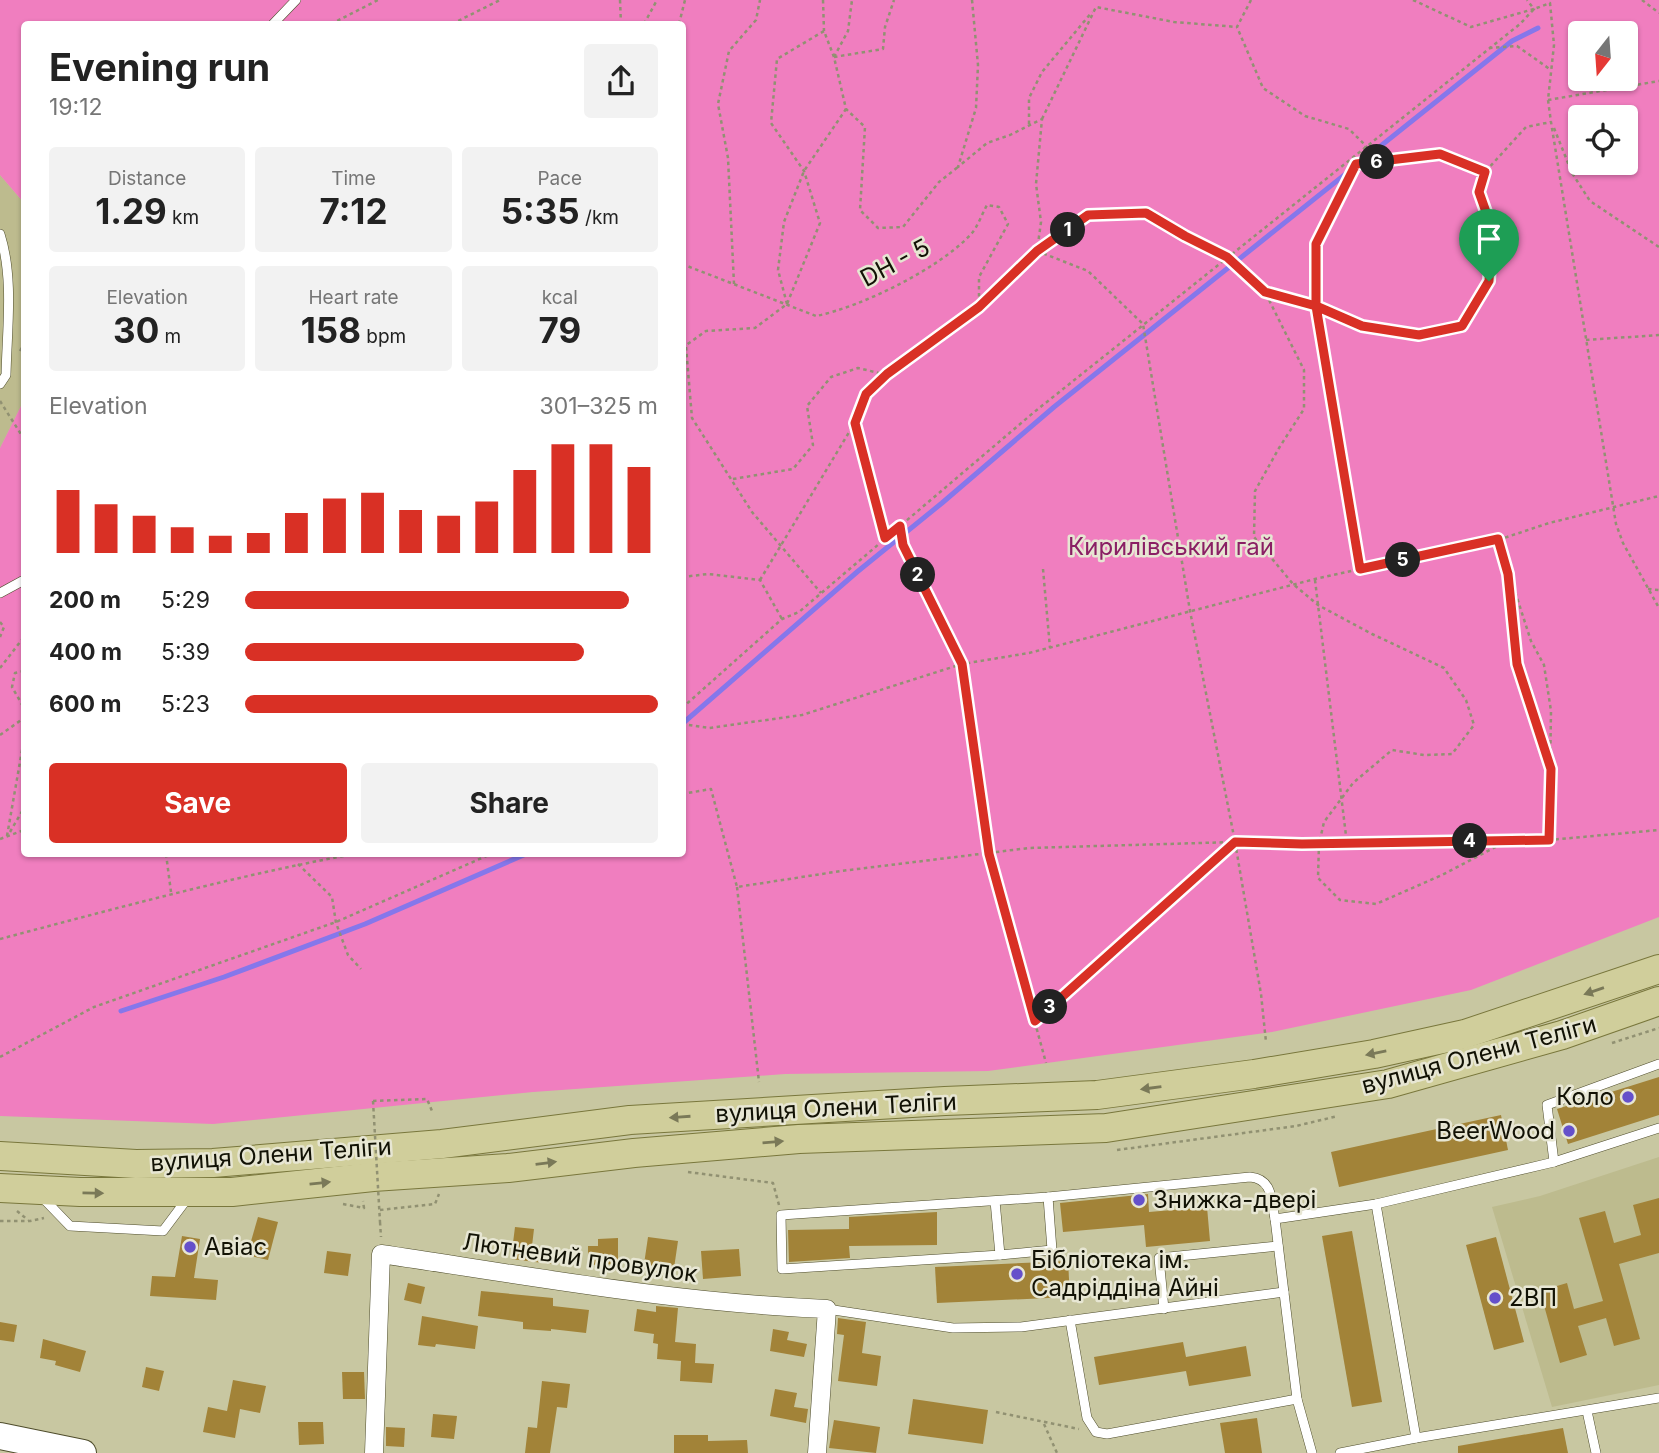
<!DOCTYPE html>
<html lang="en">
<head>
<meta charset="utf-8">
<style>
  body { margin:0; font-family:Inter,sans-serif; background:#f2f2f2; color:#222; height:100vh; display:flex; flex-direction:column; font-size:26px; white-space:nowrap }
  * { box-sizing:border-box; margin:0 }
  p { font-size:23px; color:#767676 }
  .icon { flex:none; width:38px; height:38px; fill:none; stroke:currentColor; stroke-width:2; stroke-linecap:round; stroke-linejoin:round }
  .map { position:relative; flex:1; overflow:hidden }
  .sheet { position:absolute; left:21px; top:21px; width:665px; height:836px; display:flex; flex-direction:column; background:#fff; border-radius:7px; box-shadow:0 2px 5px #0004 }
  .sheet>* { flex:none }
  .needle { width:46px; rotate:197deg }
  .tools { position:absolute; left:1568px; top:21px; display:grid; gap:14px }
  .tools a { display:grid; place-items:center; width:70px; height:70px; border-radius:7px; background:#fff; box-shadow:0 2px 5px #0004; font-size:35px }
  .pin { position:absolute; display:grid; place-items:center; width:60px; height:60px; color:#fff; margin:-72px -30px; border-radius:50% 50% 50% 0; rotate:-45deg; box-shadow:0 0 7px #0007 }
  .pin .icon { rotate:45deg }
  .km { position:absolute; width:35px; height:35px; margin:-18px; border-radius:50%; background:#222; color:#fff; font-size:19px; line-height:35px; text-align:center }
  .round { display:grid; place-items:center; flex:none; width:74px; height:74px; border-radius:7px; background:#f2f2f2 }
  .summary { display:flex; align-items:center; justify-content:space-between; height:119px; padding:0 28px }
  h1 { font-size:38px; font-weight:700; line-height:52px }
  .metrics { display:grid; grid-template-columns:repeat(3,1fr); gap:10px; height:119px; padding:7px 28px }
  .metrics div { display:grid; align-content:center; border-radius:7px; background:#f2f2f2; text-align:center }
  .metrics b { font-size:35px; font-weight:700 }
  .metrics small { font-size:19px; font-weight:400 }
  .metrics p { font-size:19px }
  .chart { height:196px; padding:14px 28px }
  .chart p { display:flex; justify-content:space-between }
  .chart svg { width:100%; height:126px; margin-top:7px; stroke:#d93025; stroke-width:6 }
  .button { display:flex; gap:14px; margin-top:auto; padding:14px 28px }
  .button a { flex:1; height:80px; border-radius:7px; background:#d93025; color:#fff; font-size:28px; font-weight:700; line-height:80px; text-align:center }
  .button a+a { background:#f2f2f2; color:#222 }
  ul { padding:0 28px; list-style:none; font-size:23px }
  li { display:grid; grid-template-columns:112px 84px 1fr; align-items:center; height:52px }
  li i { height:18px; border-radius:9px; background:#d93025 }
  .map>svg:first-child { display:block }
  .built { fill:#bdbb8e }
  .green { fill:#f07ebf; fill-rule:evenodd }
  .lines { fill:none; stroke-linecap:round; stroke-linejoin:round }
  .stream { stroke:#8577eb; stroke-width:5 }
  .building { fill:#a28338 }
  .lane-casing { stroke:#4e4c2b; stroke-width:10 }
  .street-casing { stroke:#4e4c2b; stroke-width:19 }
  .secondary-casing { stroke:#4e4c2b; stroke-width:28 }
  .primary-casing { stroke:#79773c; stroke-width:30 }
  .path { stroke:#919172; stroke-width:2.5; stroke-dasharray:3.5 3.5; stroke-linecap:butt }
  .lane { stroke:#fff; stroke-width:9 }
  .street { stroke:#fff; stroke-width:18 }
  .secondary { stroke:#fff; stroke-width:26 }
  .primary { stroke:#d0ce9b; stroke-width:28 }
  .path-bridge { stroke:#919172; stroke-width:2.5; stroke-dasharray:3.5 3.5; stroke-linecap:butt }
  .oneway { fill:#7a7958 }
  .route-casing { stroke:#fff; stroke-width:14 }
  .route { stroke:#d93025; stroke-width:9 }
  .poi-dot { fill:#6550ca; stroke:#e7e6d3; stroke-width:2.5 }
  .labels { text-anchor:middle; stroke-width:5; stroke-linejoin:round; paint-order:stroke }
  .street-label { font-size:24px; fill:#121205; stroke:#e7e6d3 }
  .park-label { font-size:24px; fill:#8a1f64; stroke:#e7e6d3 }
  .poi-label { font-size:24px; fill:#121205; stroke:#e7e6d3; text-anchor:start }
</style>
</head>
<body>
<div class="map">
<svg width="1659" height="1453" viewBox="0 0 1659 1453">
  <rect width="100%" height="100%" fill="#c8c7a1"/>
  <g class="built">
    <path d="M 0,175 L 24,203 L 24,400 L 0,448 Z"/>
    <path d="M 1659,1157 L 1659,1385 L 1552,1407 L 1492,1207 L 1540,1196 Z"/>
  </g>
  <path class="green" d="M 0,0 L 1659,0 L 1659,917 L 1471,990 L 1272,1032 L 988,1071 L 785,1074 L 533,1092 L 213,1124 L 0,1116 L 0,448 L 24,400 L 24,854 L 682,854 L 682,24 L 24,24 L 24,203 L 0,175 ZM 1580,33 L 1626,33 L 1626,79 L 1580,79 ZM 1580,117 L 1626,117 L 1626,163 L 1580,163 Z"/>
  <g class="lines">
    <g class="stream">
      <path d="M 682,724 L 857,572 L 942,503 L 1054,407 L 1512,41 L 1538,28"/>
      <path d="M 121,1011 L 224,977 L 365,924 L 526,854"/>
    </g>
  </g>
  <g class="building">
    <path d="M 1659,1077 L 1659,1115 L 1568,1144 L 1557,1109 Z"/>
    <path d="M 1501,1115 L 1508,1150 L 1339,1187 L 1331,1152 Z"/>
    <path d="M 1148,1194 L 1149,1212 L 1207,1207 L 1210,1241 L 1146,1247 L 1144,1225 L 1063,1232 L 1060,1203 Z"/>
    <path d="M 1659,1198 L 1659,1253 L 1619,1264 L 1640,1339 L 1614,1346 L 1606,1318 L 1578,1326 L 1587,1355 L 1560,1363 L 1540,1291 L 1567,1283 L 1574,1309 L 1603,1301 L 1579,1218 L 1605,1211 L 1614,1243 L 1641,1235 L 1633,1205 Z"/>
    <path d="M 937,1212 L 937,1245 L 849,1246 L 850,1258 L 789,1262 L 788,1230 L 849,1229 L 849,1217 Z"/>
    <path d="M 258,1217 L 278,1222 L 268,1260 L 247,1255 Z"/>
    <path d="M 515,1227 L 534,1229 L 532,1246 L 553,1248 L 551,1264 L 511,1259 Z"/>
    <path d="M 1352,1231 L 1382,1402 L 1352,1407 L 1322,1236 Z"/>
    <path d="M 182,1236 L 200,1239 L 194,1278 L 218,1280 L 216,1300 L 150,1296 L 152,1276 L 175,1277 Z"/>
    <path d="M 648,1237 L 678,1241 L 673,1275 L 643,1271 Z"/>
    <path d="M 1496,1237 L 1524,1342 L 1494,1350 L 1466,1245 Z"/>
    <path d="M 618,1238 L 618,1264 L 588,1265 L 588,1246 L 598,1246 L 598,1239 Z"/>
    <path d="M 739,1249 L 741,1276 L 703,1279 L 701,1251 Z"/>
    <path d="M 327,1251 L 351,1254 L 348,1276 L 324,1273 Z"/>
    <path d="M 1068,1261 L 1070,1297 L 937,1303 L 935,1267 Z"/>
    <path d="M 408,1283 L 425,1287 L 421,1304 L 404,1300 Z"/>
    <path d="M 481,1291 L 553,1298 L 553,1306 L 589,1310 L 586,1333 L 551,1329 L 551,1331 L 523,1329 L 523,1322 L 478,1316 Z"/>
    <path d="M 656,1306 L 678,1308 L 675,1342 L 696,1344 L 695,1363 L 714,1364 L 712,1383 L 680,1381 L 681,1361 L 657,1359 L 658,1344 L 653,1343 L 654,1334 L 634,1331 L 637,1309 L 656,1312 Z"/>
    <path d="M 422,1316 L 478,1326 L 475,1349 L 436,1344 L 435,1347 L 418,1345 Z"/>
    <path d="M 838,1318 L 866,1322 L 862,1353 L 881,1356 L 877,1386 L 838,1381 L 844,1335 L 837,1334 Z"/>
    <path d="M 0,1322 L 17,1325 L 14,1342 L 0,1340 Z"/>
    <path d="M 773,1329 L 789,1332 L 787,1340 L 807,1344 L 804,1357 L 770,1351 Z"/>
    <path d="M 43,1339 L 86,1351 L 80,1372 L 55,1365 L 56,1361 L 40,1358 Z"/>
    <path d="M 1183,1342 L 1186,1357 L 1246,1346 L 1251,1376 L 1189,1386 L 1186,1371 L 1099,1385 L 1094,1357 Z"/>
    <path d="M 146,1367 L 164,1371 L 159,1391 L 142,1387 Z"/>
    <path d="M 342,1372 L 364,1372 L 365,1399 L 343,1399 Z"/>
    <path d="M 233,1380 L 266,1386 L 260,1413 L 240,1409 L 235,1438 L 203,1432 L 208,1407 L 227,1411 Z"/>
    <path d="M 542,1381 L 570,1384 L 567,1408 L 557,1407 L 550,1453 L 525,1453 L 528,1427 L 537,1428 Z"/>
    <path d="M 775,1389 L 797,1393 L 794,1407 L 808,1409 L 806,1423 L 770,1416 Z"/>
    <path d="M 913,1399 L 988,1410 L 983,1444 L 908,1434 Z"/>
    <path d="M 433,1414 L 457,1416 L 454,1439 L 431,1437 Z"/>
    <path d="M 1257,1418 L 1262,1453 L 1225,1453 L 1220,1423 Z"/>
    <path d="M 834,1420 L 880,1427 L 876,1453 L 829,1448 Z"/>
    <path d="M 298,1422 L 323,1422 L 324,1444 L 299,1445 Z"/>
    <path d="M 386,1427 L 405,1428 L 404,1447 L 386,1446 Z"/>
    <path d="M 1563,1428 L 1568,1453 L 1458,1453 L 1458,1446 Z"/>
    <path d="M 674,1435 L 708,1435 L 708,1441 L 747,1440 L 748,1453 L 674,1453 Z"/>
  </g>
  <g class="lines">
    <g class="lane-casing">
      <g id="lane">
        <path d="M 273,24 L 296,0"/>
        <path d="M 0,234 C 14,278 7,329 6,375 L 0,384"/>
        <path d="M 0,593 L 24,580"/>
        <path d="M 1554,1162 L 1547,1105 L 1659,1064"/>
        <path d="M 41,1196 L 70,1226 L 163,1231 L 187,1199"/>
        <path d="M 995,1201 L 1000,1255 L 782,1269 L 781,1215 L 1048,1197 L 1250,1177 C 1273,1179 1271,1200 1275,1219"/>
        <path d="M 1376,1204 L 1416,1438"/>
        <path d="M 1000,1255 L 1052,1250 L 1048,1197"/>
        <path d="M 827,1309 L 953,1328 L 1021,1327 L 1284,1292"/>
        <path d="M 1164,1309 L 1159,1258 L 1278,1246"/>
        <path d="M 1070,1320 L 1087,1418 L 1096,1432 L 1107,1434 L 1297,1399"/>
        <path d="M 1587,1411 L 1596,1453"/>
        <path d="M 1312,1453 L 1297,1399 L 1275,1219 L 1376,1204 L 1554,1162 L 1659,1128"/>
        <path d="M 1340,1453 L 1416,1438 L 1659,1398"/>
      </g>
    </g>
    <g class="street-casing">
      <path id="street" d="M 374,1453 L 381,1254 C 529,1276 677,1303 827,1309 L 817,1453"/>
    </g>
    <g class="secondary-casing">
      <path id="secondary" d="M 0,1436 L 83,1453"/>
    </g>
    <g class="primary-casing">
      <g id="primary">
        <path d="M 0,1156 L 136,1164 L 213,1163 L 442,1144 L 630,1120 L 945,1101 L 1097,1095 L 1254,1074 L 1374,1054 L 1465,1034 L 1659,969"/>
        <path d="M 0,1188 L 80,1192 L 232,1192 L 373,1177 L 508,1168 L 634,1153 L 799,1139 L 1106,1128 L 1388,1084 L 1562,1035 L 1659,1001"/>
      </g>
    </g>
    <g class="path">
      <path d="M 620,0 L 621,24"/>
      <path d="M 823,0 L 824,31"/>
      <path d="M 972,0 L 978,65 L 976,108 L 958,167 L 987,143 L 1010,135 L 1042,119 L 1036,184 L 1041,222 L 1037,251"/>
      <path d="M 1251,0 L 1237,27 L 1263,88 L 1305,116 L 1349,129 L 1366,146 L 1316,244 L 1316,306 L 1360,568"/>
      <path d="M 1413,0 L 1471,27 L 1534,9 L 1527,0"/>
      <path d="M 1642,0 L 1659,13"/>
      <path d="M 331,24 L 378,0"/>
      <path d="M 452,24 L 500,0"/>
      <path d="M 644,24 L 657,0"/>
      <path d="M 679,24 L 685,0"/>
      <path d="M 1489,48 L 1517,46 L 1551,70"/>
      <path d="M 834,57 L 883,49 L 885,27 L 894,0"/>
      <path d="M 834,57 L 848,31 L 852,0"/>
      <path d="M 1548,100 L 1659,81"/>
      <path d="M 1042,119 L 1096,7 L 1174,22 L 1237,27"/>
      <path d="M 1029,124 L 1029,98 L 1042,72 L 1092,12"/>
      <path d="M 1554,128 L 1572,173 L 1590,201 L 1659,247"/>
      <path d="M 1356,165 L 1440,154 L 1485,172"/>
      <path d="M 682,238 L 682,250"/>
      <path d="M 1037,251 L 1088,271 L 1143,324 L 1190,611 L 1235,842 L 1261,994 L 1266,1042"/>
      <path d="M 682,264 L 816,316 C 861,307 941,268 972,233 C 978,226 982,214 987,205 L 999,207 L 1008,224 L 979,277 L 979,306"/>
      <path d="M 734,284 L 728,158 L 718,104 L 729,51 L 756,20 L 760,0"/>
      <path d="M 1266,294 L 1304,370 L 1304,409 L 1279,448 L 1255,491 L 1254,537 L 1293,584 L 1318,605 L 1372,634 L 1444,668 L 1466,700 L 1474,725 L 1452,754 L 1424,755 L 1392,750 L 1353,783 L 1324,822 L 1319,844 L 1318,878 L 1340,900 L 1376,904 L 1442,875 L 1505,842"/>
      <path d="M 787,304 L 778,270 L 784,222 L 804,171 L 846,109"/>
      <path d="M 1586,340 L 1659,335"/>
      <path d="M 686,347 L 692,418 L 752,512 L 821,593"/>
      <path d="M 682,348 L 706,331 L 755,328 L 787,304 L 820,223 L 804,171 L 771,123 L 777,59 L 824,31 L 834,57 L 846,109 L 865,127 L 860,210 L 878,228 L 903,227 L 939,182 L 958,167"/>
      <path d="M 20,351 L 24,344"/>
      <path d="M 0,401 L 24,439"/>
      <path d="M 733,479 L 793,469 L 813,445 L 807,406 L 831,377 L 858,368 L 887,375"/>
      <path d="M 900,526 L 903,545 L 962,664 L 989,854 L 1046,1063"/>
      <path d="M 885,538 L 855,423 L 866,394 L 887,375 L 979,307 L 1037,251 L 1089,215 L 1146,213 L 1185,236 L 1227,257 L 1265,292 L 1316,306 L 1362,326 L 1419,335 L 1462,326 L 1489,281 L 1492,229 L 1479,193 L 1485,172 L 1526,127 L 1551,122"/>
      <path d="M 1498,539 L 1531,641 L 1544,665 L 1551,711 L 1549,840"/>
      <path d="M 1043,569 L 1050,648"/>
      <path d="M 682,577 L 708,574 L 760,580 L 782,619"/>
      <path d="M 760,580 L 854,424"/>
      <path d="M 1315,580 L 1347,844"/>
      <path d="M 1509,581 L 1517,664 L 1550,765"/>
      <path d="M 1648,589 L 1659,590"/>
      <path d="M 0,622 L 4,627 L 0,637"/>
      <path d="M 0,668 L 24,637"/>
      <path d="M 24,671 L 15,673 L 12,687 L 24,708"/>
      <path d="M 682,708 L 782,619 L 799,612 L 1033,413 L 1520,24 L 1534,9 L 1550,3 L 1554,45 L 1548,100 L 1551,122 L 1616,524 L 1623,543 L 1659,608"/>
      <path d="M 682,724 L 709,728 L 802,715 L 962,664 L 1029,653 L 1315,579 L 1507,537 L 1549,523 L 1659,496"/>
      <path d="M 0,735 L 24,718"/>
      <path d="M 682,794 L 711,789 L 737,887 L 841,871 L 1029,848 L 1235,842 L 1302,844 L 1549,840 L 1659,830"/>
      <path d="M 10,832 L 24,808"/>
      <path d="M 7,836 L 24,739"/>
      <path d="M 0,839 L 24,830"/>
      <path d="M 166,854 L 171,892"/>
      <path d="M 298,864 L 332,897 L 336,923 L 348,955 L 361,969"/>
      <path d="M 737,887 L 759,1082"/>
      <path d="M 0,939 C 117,908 235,876 354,854"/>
      <path d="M 1035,1021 L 1235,842"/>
      <path d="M 1612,1043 L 1659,1028"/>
      <path d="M 0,1057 L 94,1007 L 336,922 L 491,854"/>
      <path d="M 373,1101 L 427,1099 L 432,1111"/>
      <path d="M 1117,1150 L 1296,1126 L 1338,1116"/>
      <path d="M 688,1172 L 773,1183 L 779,1205"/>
      <path d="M 343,1204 L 364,1208 L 363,1201"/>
      <path d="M 380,1210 L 435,1204 L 439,1194"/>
      <path d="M 17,1211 L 28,1220"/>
      <path d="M 0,1221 L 30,1221 L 44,1218"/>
      <path d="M 380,1222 L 381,1237"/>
      <path d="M 996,1412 L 1079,1429"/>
      <path d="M 1044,1424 L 1057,1453"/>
    </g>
    <use href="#lane" class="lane"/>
    <use href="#street" class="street"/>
    <use href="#secondary" class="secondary"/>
    <use href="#primary" class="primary"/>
    <path class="path-bridge" d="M 373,1101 L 380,1222"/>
  </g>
  <defs><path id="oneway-solid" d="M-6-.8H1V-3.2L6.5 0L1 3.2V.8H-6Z" transform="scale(1.75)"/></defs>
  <g class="oneway">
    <use href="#oneway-solid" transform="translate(1594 991) rotate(161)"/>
    <use href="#oneway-solid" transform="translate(1376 1053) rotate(169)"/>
    <use href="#oneway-solid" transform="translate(1151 1088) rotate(172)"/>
    <use href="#oneway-solid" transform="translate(680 1117) rotate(176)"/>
    <use href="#oneway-solid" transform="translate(773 1142) rotate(-5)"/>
    <use href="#oneway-solid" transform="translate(546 1163) rotate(-7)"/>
    <use href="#oneway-solid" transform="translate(320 1183) rotate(-6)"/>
    <use href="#oneway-solid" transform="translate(93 1193) rotate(1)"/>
  </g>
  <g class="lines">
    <g class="route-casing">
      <path id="route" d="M 1489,281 L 1462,326 L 1419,335 L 1362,326 L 1316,306 L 1265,292 L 1227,257 L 1185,236 L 1146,213 L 1088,215 L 1037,251 L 979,307 L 887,374 L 866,394 L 855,423 L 885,538 L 900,526 L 903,545 L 962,664 L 989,854 L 1035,1021 L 1235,842 L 1302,844 L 1549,840 L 1551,769 L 1517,664 L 1508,574 L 1498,539 L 1360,569 L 1316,306 L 1316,244 L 1356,164 L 1440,154 L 1485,172 L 1479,192 L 1492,229 L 1489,281"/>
    </g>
    <use href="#route" class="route"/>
  </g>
  <g class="poi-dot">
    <circle cx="1628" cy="1097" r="7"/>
    <circle cx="1569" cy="1131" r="7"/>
    <circle cx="1139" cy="1200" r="7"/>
    <circle cx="190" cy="1247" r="7"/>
    <circle cx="1017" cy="1274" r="7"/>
    <circle cx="1495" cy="1298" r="7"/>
  </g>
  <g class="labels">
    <g class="street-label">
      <text transform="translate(895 263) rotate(-28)" y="8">DH - 5</text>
      <text transform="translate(1479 1055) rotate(-15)" y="8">вулиця Олени Теліги</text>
      <text transform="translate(836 1108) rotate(-3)" y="8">вулиця Олени Теліги</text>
      <text transform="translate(271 1155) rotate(-4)" y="8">вулиця Олени Теліги</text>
      <text transform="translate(580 1258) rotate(8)" y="8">Лютневий провулок</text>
    </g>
    <g class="park-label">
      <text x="1171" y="555">Кирилівський гай</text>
    </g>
    <g class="poi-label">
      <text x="1614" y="1105" text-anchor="end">Коло</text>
      <text x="1555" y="1139" text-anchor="end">BeerWood</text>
      <text x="1153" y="1208">Знижка-двері</text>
      <text x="204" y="1255">Авіас</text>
      <text x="1031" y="1268">Бібліотека ім.<tspan x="1031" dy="28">Садріддіна Айні</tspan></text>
      <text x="1509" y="1306">2ВП</text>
    </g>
  </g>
</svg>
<div class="tools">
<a><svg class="needle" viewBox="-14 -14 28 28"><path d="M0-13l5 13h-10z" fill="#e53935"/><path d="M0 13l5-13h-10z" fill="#767676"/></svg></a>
<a><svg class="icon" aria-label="locate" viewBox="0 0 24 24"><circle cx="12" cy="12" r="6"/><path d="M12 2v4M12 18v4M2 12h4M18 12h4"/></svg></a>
</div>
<div class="pin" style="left:1489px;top:281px;background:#1e9e55"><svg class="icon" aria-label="arrive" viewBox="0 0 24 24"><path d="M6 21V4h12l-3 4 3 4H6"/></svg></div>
<b class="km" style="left:1068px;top:230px">1</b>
<b class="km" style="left:918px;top:575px">2</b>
<b class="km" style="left:1050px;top:1007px">3</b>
<b class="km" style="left:1470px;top:841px">4</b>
<b class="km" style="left:1403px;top:560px">5</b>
<b class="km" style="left:1377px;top:162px">6</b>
<section class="sheet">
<div class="summary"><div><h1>Evening run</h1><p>19:12</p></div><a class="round"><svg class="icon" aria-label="share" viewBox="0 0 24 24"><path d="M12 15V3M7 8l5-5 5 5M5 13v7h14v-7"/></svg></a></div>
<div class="metrics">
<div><p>Distance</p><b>1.29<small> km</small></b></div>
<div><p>Time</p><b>7:12</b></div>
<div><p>Pace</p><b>5:35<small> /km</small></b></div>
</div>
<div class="metrics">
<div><p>Elevation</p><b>30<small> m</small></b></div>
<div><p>Heart rate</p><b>158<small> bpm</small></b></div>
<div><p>kcal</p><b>79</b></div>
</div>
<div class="chart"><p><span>Elevation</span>301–325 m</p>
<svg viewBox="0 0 160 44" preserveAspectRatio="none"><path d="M5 44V22M15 44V27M25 44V31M35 44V35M45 44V38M55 44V37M65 44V30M75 44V25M85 44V23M95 44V29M105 44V31M115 44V26M125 44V15M135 44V6M145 44V6M155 44V14"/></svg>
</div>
<ul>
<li><b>200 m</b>5:29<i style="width:93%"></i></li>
<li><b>400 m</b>5:39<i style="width:82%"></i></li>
<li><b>600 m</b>5:23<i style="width:100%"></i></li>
</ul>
<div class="button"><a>Save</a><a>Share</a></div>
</section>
</div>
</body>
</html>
